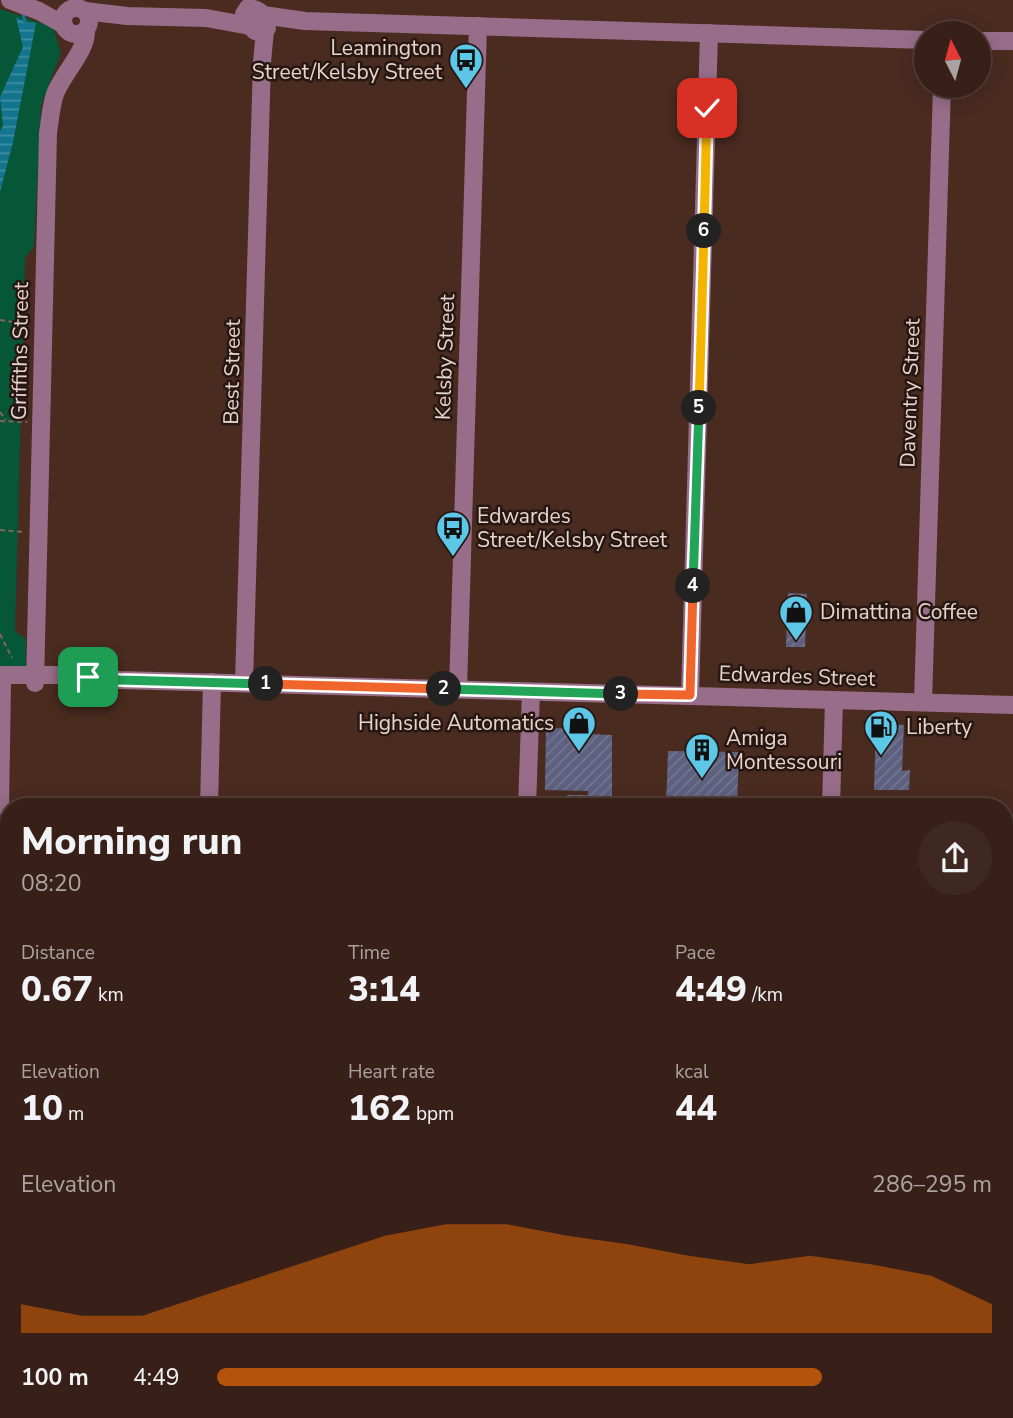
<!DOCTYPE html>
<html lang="en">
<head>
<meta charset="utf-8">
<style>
  body { margin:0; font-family:"Nunito Sans",sans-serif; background:#3f2821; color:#f1f3f6; height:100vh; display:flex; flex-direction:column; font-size:26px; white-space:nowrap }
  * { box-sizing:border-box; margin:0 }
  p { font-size:23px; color:#aba3a2 }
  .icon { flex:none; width:38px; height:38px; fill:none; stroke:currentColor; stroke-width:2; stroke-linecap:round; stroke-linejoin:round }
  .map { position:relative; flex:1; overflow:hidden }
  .sheet { position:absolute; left:0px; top:798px; width:1013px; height:621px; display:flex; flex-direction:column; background:#382018; border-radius:28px 28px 0 0; box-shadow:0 4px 18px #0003,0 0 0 2px #523e37 }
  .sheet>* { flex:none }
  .needle { width:46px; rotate:354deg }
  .fabs { position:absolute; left:914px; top:21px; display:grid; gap:14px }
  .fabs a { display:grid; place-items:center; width:77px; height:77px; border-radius:50%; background:#382018; box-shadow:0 4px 18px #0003,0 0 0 2px #523e37; font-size:35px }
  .pin { position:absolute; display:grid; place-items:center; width:60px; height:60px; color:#fff; margin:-30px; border-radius:14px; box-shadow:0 4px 10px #0006 }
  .km { position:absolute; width:35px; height:35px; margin:-18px; border-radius:50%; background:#222; color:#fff; font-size:19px; line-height:35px; text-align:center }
  .round { display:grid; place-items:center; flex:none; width:74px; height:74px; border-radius:37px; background:#3f2821 }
  .summary { display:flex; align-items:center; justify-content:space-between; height:119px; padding:0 21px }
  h1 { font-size:38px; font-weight:800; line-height:52px }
  .stats { display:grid; grid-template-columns:repeat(3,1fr); gap:10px; height:119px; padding:7px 21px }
  .stats div { display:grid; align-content:center }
  .stats b { font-size:35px; font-weight:800 }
  .stats small { font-size:19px; font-weight:400 }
  .stats p { font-size:19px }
  .chart { height:196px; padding:14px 21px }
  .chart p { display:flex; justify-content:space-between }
  .chart svg { width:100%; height:126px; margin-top:7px; fill:#b45309; opacity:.7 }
  ul { padding:0 21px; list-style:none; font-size:23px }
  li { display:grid; grid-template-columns:112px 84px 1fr; align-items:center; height:52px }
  li i { height:18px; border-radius:9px; background:#b45309 }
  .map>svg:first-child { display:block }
  .green { fill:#055738 }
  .water { fill:url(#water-rules) }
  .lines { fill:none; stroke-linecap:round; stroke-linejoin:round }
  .stream { stroke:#13758d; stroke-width:3.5 }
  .building { fill:url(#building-hatch) }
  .path { stroke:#81665c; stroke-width:2; stroke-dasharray:5 3.5; stroke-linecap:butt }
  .minor { stroke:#986d89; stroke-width:18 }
  .split-1-casing { stroke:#fff; stroke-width:14 }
  .split-2-casing { stroke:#fff; stroke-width:14 }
  .split-3-casing { stroke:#fff; stroke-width:14 }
  .split-4-casing { stroke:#fff; stroke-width:14 }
  .split-5-casing { stroke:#fff; stroke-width:14 }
  .split-6-casing { stroke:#fff; stroke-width:14 }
  .split-7-casing { stroke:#fff; stroke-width:14 }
  .split-1 { stroke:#22a559; stroke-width:9 }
  .split-2 { stroke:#f0652b; stroke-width:9 }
  .split-3 { stroke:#22a559; stroke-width:9 }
  .split-4 { stroke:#f0652b; stroke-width:9 }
  .split-5 { stroke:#22a559; stroke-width:9 }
  .split-6 { stroke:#f5b400; stroke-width:9 }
  .split-7 { stroke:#f5b400; stroke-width:9 }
  .labels { text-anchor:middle; stroke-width:5; stroke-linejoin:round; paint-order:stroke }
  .poi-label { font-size:21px; fill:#e9d4cd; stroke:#261712; text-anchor:start }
  .street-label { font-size:21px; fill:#e9d4cd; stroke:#261712 }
</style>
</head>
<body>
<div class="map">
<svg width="1013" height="1418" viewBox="0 0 1013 1418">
  <defs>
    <pattern id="water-rules" width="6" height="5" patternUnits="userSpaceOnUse" patternTransform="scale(1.75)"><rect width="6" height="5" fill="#13758d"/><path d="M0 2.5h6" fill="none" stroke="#418ea1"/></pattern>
    <pattern id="building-hatch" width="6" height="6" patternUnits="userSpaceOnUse" patternTransform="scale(1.75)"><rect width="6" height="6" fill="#5d607f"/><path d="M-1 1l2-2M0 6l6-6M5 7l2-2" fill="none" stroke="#747690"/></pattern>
  </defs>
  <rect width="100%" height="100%" fill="#4a2b20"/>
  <path class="green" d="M 0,9 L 53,27 L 61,53 L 41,106 L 34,246 L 25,258 L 15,631 L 26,639 L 26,666 L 0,669 Z"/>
  <path class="water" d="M 16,17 L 25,22 L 36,23 L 13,142 L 0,192 L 0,131 L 3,126 L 0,97 L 23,47 Z"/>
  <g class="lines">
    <path class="stream" d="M 22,10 L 25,22"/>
  </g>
  <g class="building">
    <path d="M 788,593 L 807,594 L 805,647 L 786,647 Z"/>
    <path d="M 876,724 L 904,725 L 902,771 L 910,770 L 909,790 L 874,790 Z"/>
    <path d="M 546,728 L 589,729 L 589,734 L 612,735 L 612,807 L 567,807 L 567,795 L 588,795 L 588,791 L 545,790 Z"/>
    <path d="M 668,751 L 739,752 L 737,807 L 666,807 Z"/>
    <path d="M 1004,1222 L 1013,1222 L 1013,1321 L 1004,1320 Z"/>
  </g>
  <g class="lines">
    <g class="path">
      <path d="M 0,320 L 27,324"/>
      <path d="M 0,412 L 6,420"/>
      <path d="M 0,421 L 27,422"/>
      <path d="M 0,530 L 24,532"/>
      <path d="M 0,634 L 12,658"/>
      <path d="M 816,1418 L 816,1410"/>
    </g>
    <g class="minor">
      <path d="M 10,0 L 39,11 L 64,25"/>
      <path d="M 248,8 C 260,9 267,16 267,28 L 264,32 L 255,31 L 246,22 L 244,14 Z"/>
      <circle cx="76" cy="21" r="13"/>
      <path d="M 85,11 L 127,16 L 206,18 L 250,26"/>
      <path d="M 263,15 L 305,21 L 926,40"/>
      <path d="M 978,41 L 1013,41"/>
      <path d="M 0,675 L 68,675 L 119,680 L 1013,705"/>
      <path d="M 35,683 L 48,133 C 50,120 51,106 55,94 C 63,73 87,51 86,30"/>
      <path d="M 244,683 L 262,62 L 265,30"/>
      <path d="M 458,689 L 478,26"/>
      <path d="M 690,695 L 709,33"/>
      <path d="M 923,702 L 942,86"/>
      <path d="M 103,807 L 103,806"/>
      <path d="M 209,807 L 212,682"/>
      <path d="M 527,807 L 531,692"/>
      <path d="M 831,807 L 834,700"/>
      <path d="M 0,809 L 2,683"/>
      <path d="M 0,1349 L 9,1351"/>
      <path d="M 1004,1382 L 1013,1382"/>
      <path d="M 152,1418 L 152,1410"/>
      <path d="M 337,1418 L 337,1410"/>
      <path d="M 519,1418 L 519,1410"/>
      <path d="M 685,1418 L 685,1410"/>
      <path d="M 972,1418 L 973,1410"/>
    </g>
  </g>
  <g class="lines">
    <g class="split-1-casing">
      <path id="split-1" d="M 88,677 L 119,680 L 266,684"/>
    </g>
    <g class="split-2-casing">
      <path id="split-2" d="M 266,684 L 444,689"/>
    </g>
    <g class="split-3-casing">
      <path id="split-3" d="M 444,689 L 621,694"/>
    </g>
    <g class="split-4-casing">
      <path id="split-4" d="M 621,694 L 690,695 L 693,586"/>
    </g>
    <g class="split-5-casing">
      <path id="split-5" d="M 693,586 L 699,408"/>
    </g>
    <g class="split-6-casing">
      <path id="split-6" d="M 699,408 L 704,231"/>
    </g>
    <g class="split-7-casing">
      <path id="split-7" d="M 704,231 L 707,108"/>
    </g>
    <use href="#split-1" class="split-1"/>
    <use href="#split-2" class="split-2"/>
    <use href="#split-3" class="split-3"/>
    <use href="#split-4" class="split-4"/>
    <use href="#split-5" class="split-5"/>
    <use href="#split-6" class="split-6"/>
    <use href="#split-7" class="split-7"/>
  </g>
  <defs>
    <g id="bus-pin" transform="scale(1.75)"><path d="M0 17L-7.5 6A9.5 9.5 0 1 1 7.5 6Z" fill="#5cc7e7" stroke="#261712"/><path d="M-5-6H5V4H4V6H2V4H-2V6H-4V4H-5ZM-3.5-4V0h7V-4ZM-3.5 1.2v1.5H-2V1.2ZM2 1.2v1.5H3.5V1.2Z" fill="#111"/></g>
    <g id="shop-pin" transform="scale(1.75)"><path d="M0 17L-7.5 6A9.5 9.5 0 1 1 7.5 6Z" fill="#5cc7e7" stroke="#261712"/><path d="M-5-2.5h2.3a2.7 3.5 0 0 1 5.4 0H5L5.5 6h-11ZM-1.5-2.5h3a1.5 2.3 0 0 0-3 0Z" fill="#111"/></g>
    <g id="fuel-pin" transform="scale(1.75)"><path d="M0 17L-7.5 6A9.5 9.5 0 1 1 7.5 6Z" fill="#5cc7e7" stroke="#261712"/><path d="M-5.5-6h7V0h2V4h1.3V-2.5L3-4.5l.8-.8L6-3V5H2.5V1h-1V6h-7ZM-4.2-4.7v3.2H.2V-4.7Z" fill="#111"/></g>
    <g id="building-pin" transform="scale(1.75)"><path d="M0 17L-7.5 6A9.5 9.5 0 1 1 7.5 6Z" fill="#5cc7e7" stroke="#261712"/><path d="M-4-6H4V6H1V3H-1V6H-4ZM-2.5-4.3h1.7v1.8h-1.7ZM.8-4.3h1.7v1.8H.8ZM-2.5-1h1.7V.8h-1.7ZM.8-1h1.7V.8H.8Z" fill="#111"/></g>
  </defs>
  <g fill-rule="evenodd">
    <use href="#bus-pin" x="466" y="60"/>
    <use href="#bus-pin" x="453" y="528"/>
    <use href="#shop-pin" x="796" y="612"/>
    <use href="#shop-pin" x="579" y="723"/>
    <use href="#fuel-pin" x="881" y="727"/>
    <use href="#building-pin" x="702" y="750"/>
  </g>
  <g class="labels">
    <g class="poi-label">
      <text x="442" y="55" text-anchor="end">Leamington<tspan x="442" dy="24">Street/Kelsby Street</tspan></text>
      <text x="477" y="523">Edwardes<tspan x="477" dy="24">Street/Kelsby Street</tspan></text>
      <text x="820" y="619">Dimattina Coffee</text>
      <text x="554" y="730" text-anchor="end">Highside Automatics</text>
      <text x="906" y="734">Liberty</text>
      <text x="726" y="745">Amiga<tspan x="726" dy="24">Montessouri</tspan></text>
    </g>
    <g class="street-label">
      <text transform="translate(20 351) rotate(-89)" y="7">Griffiths Street</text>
      <text transform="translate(445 357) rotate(-88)" y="7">Kelsby Street</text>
      <text transform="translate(232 372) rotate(-89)" y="7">Best Street</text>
      <text transform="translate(910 393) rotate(-88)" y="7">Daventry Street</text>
      <text transform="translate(797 676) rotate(2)" y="7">Edwardes Street</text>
    </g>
  </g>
</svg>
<div class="fabs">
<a><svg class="needle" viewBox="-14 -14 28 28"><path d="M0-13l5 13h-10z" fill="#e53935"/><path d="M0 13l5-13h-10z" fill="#aba3a2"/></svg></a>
</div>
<div class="pin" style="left:88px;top:677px;background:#1e9e55"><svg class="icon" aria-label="arrive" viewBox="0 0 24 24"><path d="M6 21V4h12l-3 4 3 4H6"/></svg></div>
<div class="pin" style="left:707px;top:108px;background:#d93025"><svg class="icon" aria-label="check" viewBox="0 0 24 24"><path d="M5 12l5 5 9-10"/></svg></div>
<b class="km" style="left:266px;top:684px">1</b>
<b class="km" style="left:444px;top:689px">2</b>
<b class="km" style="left:621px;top:694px">3</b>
<b class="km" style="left:693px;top:586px">4</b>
<b class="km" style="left:699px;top:408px">5</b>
<b class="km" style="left:704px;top:231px">6</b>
<section class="sheet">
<div class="summary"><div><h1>Morning run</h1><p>08:20</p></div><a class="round"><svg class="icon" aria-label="share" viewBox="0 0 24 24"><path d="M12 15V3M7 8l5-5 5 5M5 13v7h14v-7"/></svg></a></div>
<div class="stats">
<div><p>Distance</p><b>0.67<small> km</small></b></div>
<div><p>Time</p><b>3:14</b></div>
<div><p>Pace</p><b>4:49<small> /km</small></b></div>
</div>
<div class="stats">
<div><p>Elevation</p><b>10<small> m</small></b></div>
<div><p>Heart rate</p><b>162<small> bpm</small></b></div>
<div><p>kcal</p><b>44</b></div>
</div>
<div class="chart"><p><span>Elevation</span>286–295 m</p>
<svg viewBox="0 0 160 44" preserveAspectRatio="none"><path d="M0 44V34L10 38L20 38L30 31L40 24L50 17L60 10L70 6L80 6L90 10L100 13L110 17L120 20L130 17L140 20L150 24L160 34V44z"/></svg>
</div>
<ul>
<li><b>100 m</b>4:49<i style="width:78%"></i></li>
</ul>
</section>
</div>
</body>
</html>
